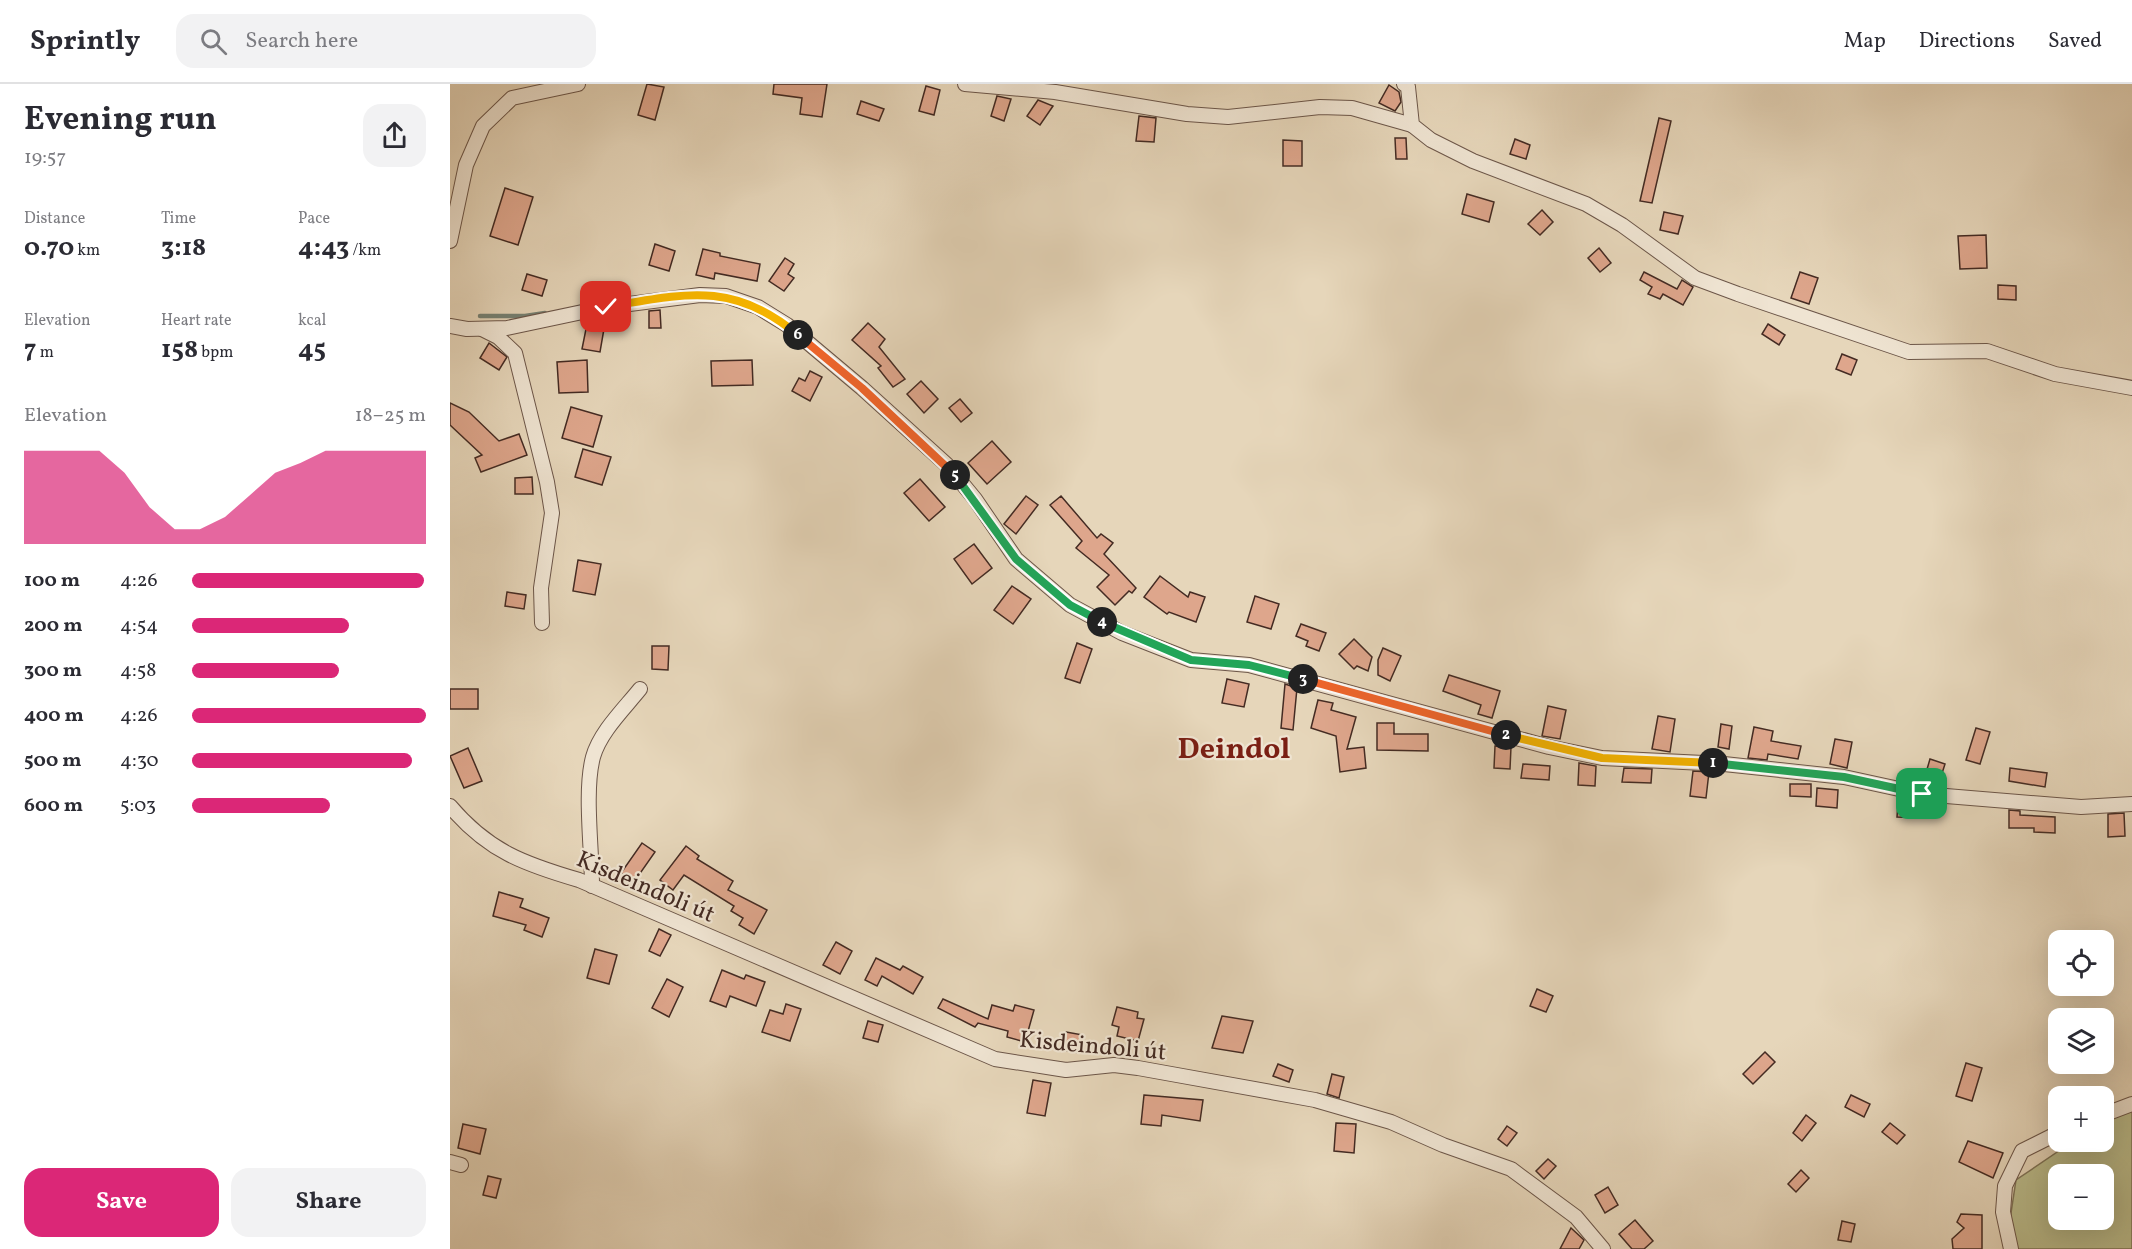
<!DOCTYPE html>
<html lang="en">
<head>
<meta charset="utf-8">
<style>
  body { margin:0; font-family:Vollkorn,serif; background:#f2f2f3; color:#2b2b33; height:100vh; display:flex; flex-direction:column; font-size:22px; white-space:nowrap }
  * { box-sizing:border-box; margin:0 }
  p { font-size:20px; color:#7c7c81 }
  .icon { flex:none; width:33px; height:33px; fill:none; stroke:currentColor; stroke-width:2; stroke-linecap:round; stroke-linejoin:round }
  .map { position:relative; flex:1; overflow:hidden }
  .sheet { display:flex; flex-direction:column; background:#fff; width:450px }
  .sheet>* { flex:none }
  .controls { position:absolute; left:1598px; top:846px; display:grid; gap:12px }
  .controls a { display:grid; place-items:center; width:66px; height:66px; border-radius:12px; background:#fff; box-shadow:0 6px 24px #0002; font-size:30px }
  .pin { position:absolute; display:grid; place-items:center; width:51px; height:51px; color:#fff; margin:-26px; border-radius:12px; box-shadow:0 3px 9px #0006 }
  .km { position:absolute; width:30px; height:30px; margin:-15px; border-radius:50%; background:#222; color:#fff; font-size:16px; line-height:30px; text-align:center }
  .round { display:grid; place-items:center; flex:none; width:63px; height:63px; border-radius:18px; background:#f2f2f3 }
  .head { display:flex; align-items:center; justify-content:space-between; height:102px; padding:0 24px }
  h1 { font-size:33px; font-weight:700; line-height:45px }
  .figures { display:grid; grid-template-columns:repeat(3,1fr); gap:9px; height:102px; padding:6px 24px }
  .figures div { display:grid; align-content:center }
  .figures b { font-size:26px; font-weight:700 }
  .figures small { font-size:16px; font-weight:400 }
  .figures p { font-size:16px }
  .chart { height:168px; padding:12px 24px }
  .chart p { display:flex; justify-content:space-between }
  .chart svg { width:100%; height:108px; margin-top:6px; fill:#db2777; opacity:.7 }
  .action { display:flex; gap:12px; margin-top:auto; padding:12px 24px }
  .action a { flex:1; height:69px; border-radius:18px; background:#db2777; color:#fff; font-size:24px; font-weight:700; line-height:69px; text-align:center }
  .action a+a { background:#f2f2f3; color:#2b2b33 }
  ul { padding:0 24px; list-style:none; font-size:20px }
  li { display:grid; grid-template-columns:96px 72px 1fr; align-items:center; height:45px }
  li i { height:15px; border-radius:8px; background:#db2777 }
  header { display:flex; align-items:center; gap:36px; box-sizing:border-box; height:84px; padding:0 30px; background:#fff; border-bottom:2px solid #e1e1e2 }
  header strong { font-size:28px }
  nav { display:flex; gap:33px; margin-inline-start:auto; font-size:21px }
  .search { width:420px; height:54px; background:#f2f2f3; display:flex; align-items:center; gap:15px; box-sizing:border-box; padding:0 21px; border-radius:18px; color:#7c7c81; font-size:22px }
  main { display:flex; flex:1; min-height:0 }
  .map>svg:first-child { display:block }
  .green { fill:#babc8c; stroke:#7f7458; stroke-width:1.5; fill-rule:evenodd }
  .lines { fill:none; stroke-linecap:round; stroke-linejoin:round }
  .stream { stroke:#768173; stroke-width:4.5 }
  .building { fill:#dea68c; stroke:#442b23; stroke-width:1.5 }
  .street-casing { stroke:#6c5649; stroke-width:16 }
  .street { stroke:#efe4d2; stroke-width:14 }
  .split-1-casing { stroke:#fff; stroke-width:12 }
  .split-2-casing { stroke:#fff; stroke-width:12 }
  .split-3-casing { stroke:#fff; stroke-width:12 }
  .split-4-casing { stroke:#fff; stroke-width:12 }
  .split-5-casing { stroke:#fff; stroke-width:12 }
  .split-6-casing { stroke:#fff; stroke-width:12 }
  .split-7-casing { stroke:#fff; stroke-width:12 }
  .split-1 { stroke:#22a559; stroke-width:8 }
  .split-2 { stroke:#f5b400; stroke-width:8 }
  .split-3 { stroke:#f0652b; stroke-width:8 }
  .split-4 { stroke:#22a559; stroke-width:8 }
  .split-5 { stroke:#22a559; stroke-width:8 }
  .split-6 { stroke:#f0652b; stroke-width:8 }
  .split-7 { stroke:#f5b400; stroke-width:8 }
  .labels { text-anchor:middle; stroke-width:4.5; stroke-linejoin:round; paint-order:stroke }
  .street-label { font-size:24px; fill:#442b23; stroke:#efe4d2 }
  .district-label { font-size:30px; font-weight:bold; fill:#7a1f14; stroke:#efe4d2 }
</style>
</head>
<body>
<header>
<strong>Sprintly</strong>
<div class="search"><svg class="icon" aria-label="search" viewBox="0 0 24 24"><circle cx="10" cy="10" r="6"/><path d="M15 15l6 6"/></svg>Search here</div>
<nav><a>Map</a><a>Directions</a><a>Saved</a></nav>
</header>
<main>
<section class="sheet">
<div class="head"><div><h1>Evening run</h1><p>19:57</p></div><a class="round"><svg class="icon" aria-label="share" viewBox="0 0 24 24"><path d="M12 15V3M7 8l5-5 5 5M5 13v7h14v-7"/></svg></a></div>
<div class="figures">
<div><p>Distance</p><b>0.70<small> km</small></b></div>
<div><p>Time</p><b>3:18</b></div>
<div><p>Pace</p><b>4:43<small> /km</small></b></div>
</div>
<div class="figures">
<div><p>Elevation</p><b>7<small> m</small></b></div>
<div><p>Heart rate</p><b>158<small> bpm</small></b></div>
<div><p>kcal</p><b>45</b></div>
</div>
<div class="chart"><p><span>Elevation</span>18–25 m</p>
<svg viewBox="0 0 160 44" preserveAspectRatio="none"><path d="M0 44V6L10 6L20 6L30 6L40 15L50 29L60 38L70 38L80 33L90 24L100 15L110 11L120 6L130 6L140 6L150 6L160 6V44z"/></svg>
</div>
<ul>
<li><b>100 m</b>4:26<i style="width:99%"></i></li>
<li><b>200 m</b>4:54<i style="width:67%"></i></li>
<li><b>300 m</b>4:58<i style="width:63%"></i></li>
<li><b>400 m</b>4:26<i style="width:100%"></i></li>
<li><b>500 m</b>4:30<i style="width:94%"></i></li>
<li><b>600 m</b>5:03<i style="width:59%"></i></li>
</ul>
<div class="action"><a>Save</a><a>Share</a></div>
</section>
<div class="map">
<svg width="1682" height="1165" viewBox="0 0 1682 1165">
  <rect width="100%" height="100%" fill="#e6d6ba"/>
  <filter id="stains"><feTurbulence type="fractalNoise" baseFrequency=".00333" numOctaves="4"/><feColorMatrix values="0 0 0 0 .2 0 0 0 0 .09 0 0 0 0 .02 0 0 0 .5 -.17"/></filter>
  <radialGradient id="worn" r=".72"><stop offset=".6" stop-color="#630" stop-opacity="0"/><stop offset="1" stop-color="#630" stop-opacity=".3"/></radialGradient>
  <path class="green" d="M 1682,1024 L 1682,1165 L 1563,1165 L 1558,1149 L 1566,1096 L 1622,1058 L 1653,1058 L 1653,1036 ZM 1608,1090 L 1653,1090 L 1653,1136 L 1608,1136 Z"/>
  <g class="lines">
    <path class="stream" d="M 30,232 L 75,232 L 95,229"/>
  </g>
  <g class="building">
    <path d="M 197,0 L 214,3 L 205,36 L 188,31 Z"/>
    <path d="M 324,0 L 377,0 L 372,33 L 350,30 L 352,14 L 323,10 Z"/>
    <path d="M 939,1 L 949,8 L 951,18 L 945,27 L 929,19 Z"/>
    <path d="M 476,2 L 490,6 L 484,31 L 469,27 Z"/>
    <path d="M 547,12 L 561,15 L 554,37 L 541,32 Z"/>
    <path d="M 588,16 L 603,22 L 590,41 L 577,32 Z"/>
    <path d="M 411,17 L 434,25 L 429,37 L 407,30 Z"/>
    <path d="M 689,32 L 706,34 L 704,58 L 686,57 Z"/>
    <path d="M 1209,34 L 1221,37 L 1202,119 L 1190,117 Z"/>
    <path d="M 945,54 L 956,54 L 957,75 L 946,75 Z"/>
    <path d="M 1065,55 L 1080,61 L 1076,75 L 1060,70 Z"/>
    <path d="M 833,56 L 852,57 L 852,82 L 833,82 Z"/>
    <path d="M 55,104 L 83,113 L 68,161 L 40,152 Z"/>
    <path d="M 1017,110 L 1044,118 L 1039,138 L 1012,130 Z"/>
    <path d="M 1092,126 L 1103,138 L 1090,151 L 1078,140 Z"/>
    <path d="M 1214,128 L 1233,132 L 1228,150 L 1210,146 Z"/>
    <path d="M 1536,151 L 1537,184 L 1510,185 L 1508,152 Z"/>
    <path d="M 205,160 L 225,167 L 219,187 L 199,181 Z"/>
    <path d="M 1149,164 L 1161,179 L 1150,188 L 1138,174 Z"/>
    <path d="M 253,165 L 270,169 L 270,172 L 310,180 L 307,197 L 265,189 L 264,195 L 246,191 Z"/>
    <path d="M 335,174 L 344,180 L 338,190 L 344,194 L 334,207 L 319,197 Z"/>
    <path d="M 1194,188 L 1227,205 L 1232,196 L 1243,203 L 1233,221 L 1213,210 L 1210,215 L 1198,210 L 1202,203 L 1190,196 Z"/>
    <path d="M 1350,188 L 1368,194 L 1359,220 L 1341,214 Z"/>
    <path d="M 77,190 L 97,196 L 92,212 L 72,206 Z"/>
    <path d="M 1548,201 L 1566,202 L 1566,216 L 1548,215 Z"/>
    <path d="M 210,226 L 211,244 L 199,244 L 199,227 Z"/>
    <path d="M 141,236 L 155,239 L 150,268 L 132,265 L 136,245 L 140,245 Z"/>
    <path d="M 418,239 L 435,255 L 429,263 L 455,295 L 443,303 L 428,284 L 431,282 L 402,256 Z"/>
    <path d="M 1318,240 L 1335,251 L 1329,261 L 1312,250 Z"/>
    <path d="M 39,259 L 57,273 L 49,286 L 30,274 Z"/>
    <path d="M 1392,270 L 1407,276 L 1401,291 L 1386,285 Z"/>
    <path d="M 137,276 L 138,308 L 109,309 L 107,278 Z"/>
    <path d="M 302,276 L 303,301 L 262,302 L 261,277 Z"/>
    <path d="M 360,287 L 372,293 L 360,317 L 342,307 L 349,294 L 355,297 Z"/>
    <path d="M 471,297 L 488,315 L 474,329 L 457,310 Z"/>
    <path d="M 510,315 L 522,329 L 511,338 L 499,324 Z"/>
    <path d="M 0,319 L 19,328 L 49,357 L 69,350 L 77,371 L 31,388 L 25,374 L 32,371 L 0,341 Z"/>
    <path d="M 121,323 L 152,332 L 143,363 L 112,354 Z"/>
    <path d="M 542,357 L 561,378 L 537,400 L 518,379 Z"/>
    <path d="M 133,365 L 161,373 L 152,401 L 125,393 Z"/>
    <path d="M 82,393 L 83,410 L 65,410 L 65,394 Z"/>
    <path d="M 470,395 L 495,423 L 479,437 L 454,409 Z"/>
    <path d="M 576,412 L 588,421 L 566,450 L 554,440 Z"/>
    <path d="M 611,412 L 647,454 L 651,450 L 663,459 L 654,470 L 686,504 L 682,509 L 679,507 L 665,521 L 647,503 L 659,491 L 626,464 L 632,457 L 600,421 Z"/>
    <path d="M 524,460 L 542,484 L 522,500 L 504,475 Z"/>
    <path d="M 128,476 L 151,480 L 145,511 L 123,507 Z"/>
    <path d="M 710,492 L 738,513 L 740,508 L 755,513 L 746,538 L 719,528 L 717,530 L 694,513 Z"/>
    <path d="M 562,502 L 581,515 L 563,540 L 544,526 Z"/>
    <path d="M 57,508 L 76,511 L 74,525 L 55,522 Z"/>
    <path d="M 805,512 L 829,520 L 821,545 L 797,538 Z"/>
    <path d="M 851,540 L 876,549 L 869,567 L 856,562 L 858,557 L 846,552 Z"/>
    <path d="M 904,555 L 922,573 L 918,587 L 907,582 L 904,585 L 889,570 Z"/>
    <path d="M 627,559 L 642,565 L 630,599 L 615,594 Z"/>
    <path d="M 202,562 L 219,562 L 218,586 L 202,585 Z"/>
    <path d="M 933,564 L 951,572 L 940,597 L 928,591 L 928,576 Z"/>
    <path d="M 999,591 L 1050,607 L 1042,634 L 1028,630 L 1031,621 L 993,607 Z"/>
    <path d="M 777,595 L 799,600 L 794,623 L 772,619 Z"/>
    <path d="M 835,600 L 847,604 L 843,646 L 831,644 Z"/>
    <rect x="0" y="605" width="28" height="20"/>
    <path d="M 868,616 L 883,619 L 881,626 L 906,633 L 897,665 L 914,663 L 916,684 L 890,688 L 886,652 L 861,644 Z"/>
    <path d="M 1098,622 L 1116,626 L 1110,655 L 1092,652 Z"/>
    <path d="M 1208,632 L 1225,635 L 1220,668 L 1202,665 Z"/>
    <path d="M 927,639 L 944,639 L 944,650 L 978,650 L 978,667 L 927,666 Z"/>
    <path d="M 1271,640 L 1282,642 L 1279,665 L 1268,663 Z"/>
    <path d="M 1304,643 L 1323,647 L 1321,657 L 1351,662 L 1348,675 L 1318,670 L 1317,676 L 1298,674 Z"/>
    <path d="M 1526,644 L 1540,648 L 1530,680 L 1516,676 Z"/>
    <path d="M 1385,655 L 1402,658 L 1397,684 L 1380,680 Z"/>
    <path d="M 1045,662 L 1061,663 L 1060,685 L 1044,684 Z"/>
    <path d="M 18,664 L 32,697 L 14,704 L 0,672 Z"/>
    <path d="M 1480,675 L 1495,680 L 1488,702 L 1473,699 Z"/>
    <path d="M 1129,679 L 1146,682 L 1145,702 L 1128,701 Z"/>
    <path d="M 1073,680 L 1100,682 L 1099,696 L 1071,694 Z"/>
    <path d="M 1174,684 L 1202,685 L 1201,699 L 1172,698 Z"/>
    <path d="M 1560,684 L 1597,689 L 1595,703 L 1559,697 Z"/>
    <path d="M 1243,687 L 1259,688 L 1256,714 L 1240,712 Z"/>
    <path d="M 1340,700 L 1361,700 L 1361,713 L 1340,712 Z"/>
    <path d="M 1367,704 L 1388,706 L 1387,724 L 1366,722 Z"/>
    <path d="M 1448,719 L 1477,720 L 1477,734 L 1447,733 Z"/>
    <path d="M 1559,726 L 1570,727 L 1570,731 L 1605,733 L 1605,749 L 1584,748 L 1584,744 L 1559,744 Z"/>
    <path d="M 1674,729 L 1675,752 L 1658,753 L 1658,730 Z"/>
    <path d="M 192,759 L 205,768 L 184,798 L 171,789 Z"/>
    <path d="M 236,762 L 249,772 L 247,775 L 283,797 L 278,806 L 317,826 L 304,850 L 289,841 L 293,834 L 281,827 L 284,822 L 234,791 L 223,806 L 210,796 Z"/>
    <path d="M 49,808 L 73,815 L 70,823 L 99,834 L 92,853 L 74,846 L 76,841 L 43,832 Z"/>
    <path d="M 209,845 L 221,851 L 210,872 L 199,867 Z"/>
    <path d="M 386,858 L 402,867 L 390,890 L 373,881 Z"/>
    <path d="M 145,865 L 167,871 L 159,900 L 137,894 Z"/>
    <path d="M 426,874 L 450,886 L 453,882 L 473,893 L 463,910 L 432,892 L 427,902 L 415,896 Z"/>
    <path d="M 272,886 L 294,895 L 296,891 L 315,898 L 306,922 L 280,912 L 276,923 L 260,917 Z"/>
    <path d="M 217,895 L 233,903 L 219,933 L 202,924 Z"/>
    <path d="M 1087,905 L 1103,912 L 1096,928 L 1080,922 Z"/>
    <path d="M 493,915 L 538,935 L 542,921 L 563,927 L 565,921 L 584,926 L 575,958 L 557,953 L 558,947 L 528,939 L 525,943 L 488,924 Z"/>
    <path d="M 336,920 L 351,925 L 340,957 L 312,948 L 320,926 L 333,930 Z"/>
    <path d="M 667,923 L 688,928 L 687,934 L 694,935 L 688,957 L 667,952 L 669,943 L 662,941 Z"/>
    <path d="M 772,932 L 803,937 L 793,969 L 762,964 Z"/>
    <path d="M 418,937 L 433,941 L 428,958 L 413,954 Z"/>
    <path d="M 616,948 L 633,951 L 629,969 L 612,966 Z"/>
    <path d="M 1315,968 L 1325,978 L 1303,1000 L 1293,990 Z"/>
    <path d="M 1516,979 L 1532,984 L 1522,1017 L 1506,1012 Z"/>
    <path d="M 828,980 L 843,986 L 839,998 L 823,992 Z"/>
    <path d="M 882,990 L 894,993 L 889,1014 L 877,1010 Z"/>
    <path d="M 583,996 L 601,999 L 595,1032 L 577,1029 Z"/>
    <path d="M 694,1011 L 753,1016 L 750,1037 L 712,1031 L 711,1042 L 691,1040 Z"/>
    <path d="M 1401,1011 L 1420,1020 L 1414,1033 L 1395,1023 Z"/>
    <path d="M 1356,1031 L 1366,1039 L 1352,1057 L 1343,1049 Z"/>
    <path d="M 886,1039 L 906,1040 L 904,1069 L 884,1067 Z"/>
    <path d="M 1440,1039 L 1455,1051 L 1447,1060 L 1432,1048 Z"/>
    <path d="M 13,1040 L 36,1045 L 30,1070 L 8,1064 Z"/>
    <path d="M 1057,1042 L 1067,1049 L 1057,1062 L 1048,1055 Z"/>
    <path d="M 1518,1057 L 1553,1069 L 1543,1094 L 1509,1078 Z"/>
    <path d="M 1098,1075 L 1106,1082 L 1094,1095 L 1086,1087 Z"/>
    <path d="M 1351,1086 L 1359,1094 L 1346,1108 L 1338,1100 Z"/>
    <path d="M 38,1092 L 51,1095 L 46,1114 L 33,1111 Z"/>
    <path d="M 1158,1103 L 1168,1121 L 1155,1129 L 1145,1111 Z"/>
    <path d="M 1511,1130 L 1532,1131 L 1532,1165 L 1503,1165 L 1502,1155 L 1514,1144 L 1507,1138 Z"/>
    <path d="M 1185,1136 L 1203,1157 L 1194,1165 L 1182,1165 L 1169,1150 Z"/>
    <path d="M 1392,1137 L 1405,1140 L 1401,1158 L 1388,1156 Z"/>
    <path d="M 1121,1144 L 1134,1156 L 1129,1165 L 1110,1165 Z"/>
  </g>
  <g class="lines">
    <g class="street-casing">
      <g id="street">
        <path d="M 515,0 L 605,8 L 737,30 L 778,33 L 870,23 L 902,24 L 962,41"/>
        <path d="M 954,0 L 958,3 L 962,41 L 981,56 L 1023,77 L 1136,120 L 1172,141 L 1245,194 L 1288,210 L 1459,268 L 1537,267 L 1605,290 L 1682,304"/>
        <path d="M 0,157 L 16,81 L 33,42 L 62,14 L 128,0"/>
        <path d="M 0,242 L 17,245 L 57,244 L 156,223 L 250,211 L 276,212 L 308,223 L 337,241 L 412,304 L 497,381 L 525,415 L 566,475 L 620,521 L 672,549 L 741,576 L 799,581 L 1099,663 L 1152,674 L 1274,680 L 1394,693 L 1472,710 L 1631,723 L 1682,720"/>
        <path d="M 32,245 L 48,253 L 65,269 L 97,398 L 102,429 L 91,504 L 92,539"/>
        <path d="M 0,722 C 38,767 74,780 129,796 L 545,975 L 616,986 L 664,981 L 688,984 L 865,1016 L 941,1038 L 993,1061 L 1061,1085 L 1126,1133 L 1153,1165"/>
        <path d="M 142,802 C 142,765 134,707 143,673 C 150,648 174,625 190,605"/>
        <path d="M 1653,1031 L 1682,1020"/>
        <path d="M 0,1078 L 11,1081"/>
        <path d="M 1561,1165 L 1553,1128 L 1555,1102 L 1572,1067 L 1608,1049"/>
      </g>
    </g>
    <use href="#street" class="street"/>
  </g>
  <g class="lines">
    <g class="split-1-casing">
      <path id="split-1" d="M 1263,679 L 1394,693 L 1472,710"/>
    </g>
    <g class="split-2-casing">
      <path id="split-2" d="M 1056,651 L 1152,674 L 1263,679"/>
    </g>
    <g class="split-3-casing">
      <path id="split-3" d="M 853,595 L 1056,651"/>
    </g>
    <g class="split-4-casing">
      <path id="split-4" d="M 652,538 L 741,576 L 799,581 L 853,595"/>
    </g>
    <g class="split-5-casing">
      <path id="split-5" d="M 505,391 L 566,475 L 620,521 L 652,538"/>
    </g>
    <g class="split-6-casing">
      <path id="split-6" d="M 348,251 L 412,304 L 505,391"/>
    </g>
    <g class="split-7-casing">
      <path id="split-7" d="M 156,223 C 234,210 283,196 348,251"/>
    </g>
    <use href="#split-1" class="split-1"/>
    <use href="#split-2" class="split-2"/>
    <use href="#split-3" class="split-3"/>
    <use href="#split-4" class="split-4"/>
    <use href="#split-5" class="split-5"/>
    <use href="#split-6" class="split-6"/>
    <use href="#split-7" class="split-7"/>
  </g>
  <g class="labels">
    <g class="street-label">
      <text transform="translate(196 802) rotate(23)" y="8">Kisdeindoli út</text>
      <text transform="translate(643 961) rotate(5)" y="8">Kisdeindoli út</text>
    </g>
    <g class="district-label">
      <text x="784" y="674">Deindol</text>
    </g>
  </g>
  <rect width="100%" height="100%" filter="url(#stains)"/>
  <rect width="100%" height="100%" fill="url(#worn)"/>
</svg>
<div class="controls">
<a><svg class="icon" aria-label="locate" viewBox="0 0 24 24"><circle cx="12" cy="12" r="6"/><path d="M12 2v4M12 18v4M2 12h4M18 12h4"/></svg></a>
<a><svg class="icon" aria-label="layers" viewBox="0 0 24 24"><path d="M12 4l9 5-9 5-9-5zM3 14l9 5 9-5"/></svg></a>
<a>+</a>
<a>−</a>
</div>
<div class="pin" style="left:1472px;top:710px;background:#1e9e55"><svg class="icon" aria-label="arrive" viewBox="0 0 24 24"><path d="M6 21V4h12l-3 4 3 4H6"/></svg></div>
<div class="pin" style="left:156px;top:223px;background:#d93025"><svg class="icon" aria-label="check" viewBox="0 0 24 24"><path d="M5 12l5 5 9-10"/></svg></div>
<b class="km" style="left:1263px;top:679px">1</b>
<b class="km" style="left:1056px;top:651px">2</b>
<b class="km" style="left:853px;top:595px">3</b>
<b class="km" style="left:652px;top:538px">4</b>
<b class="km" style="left:505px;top:391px">5</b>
<b class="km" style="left:348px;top:251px">6</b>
</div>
</main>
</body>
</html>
